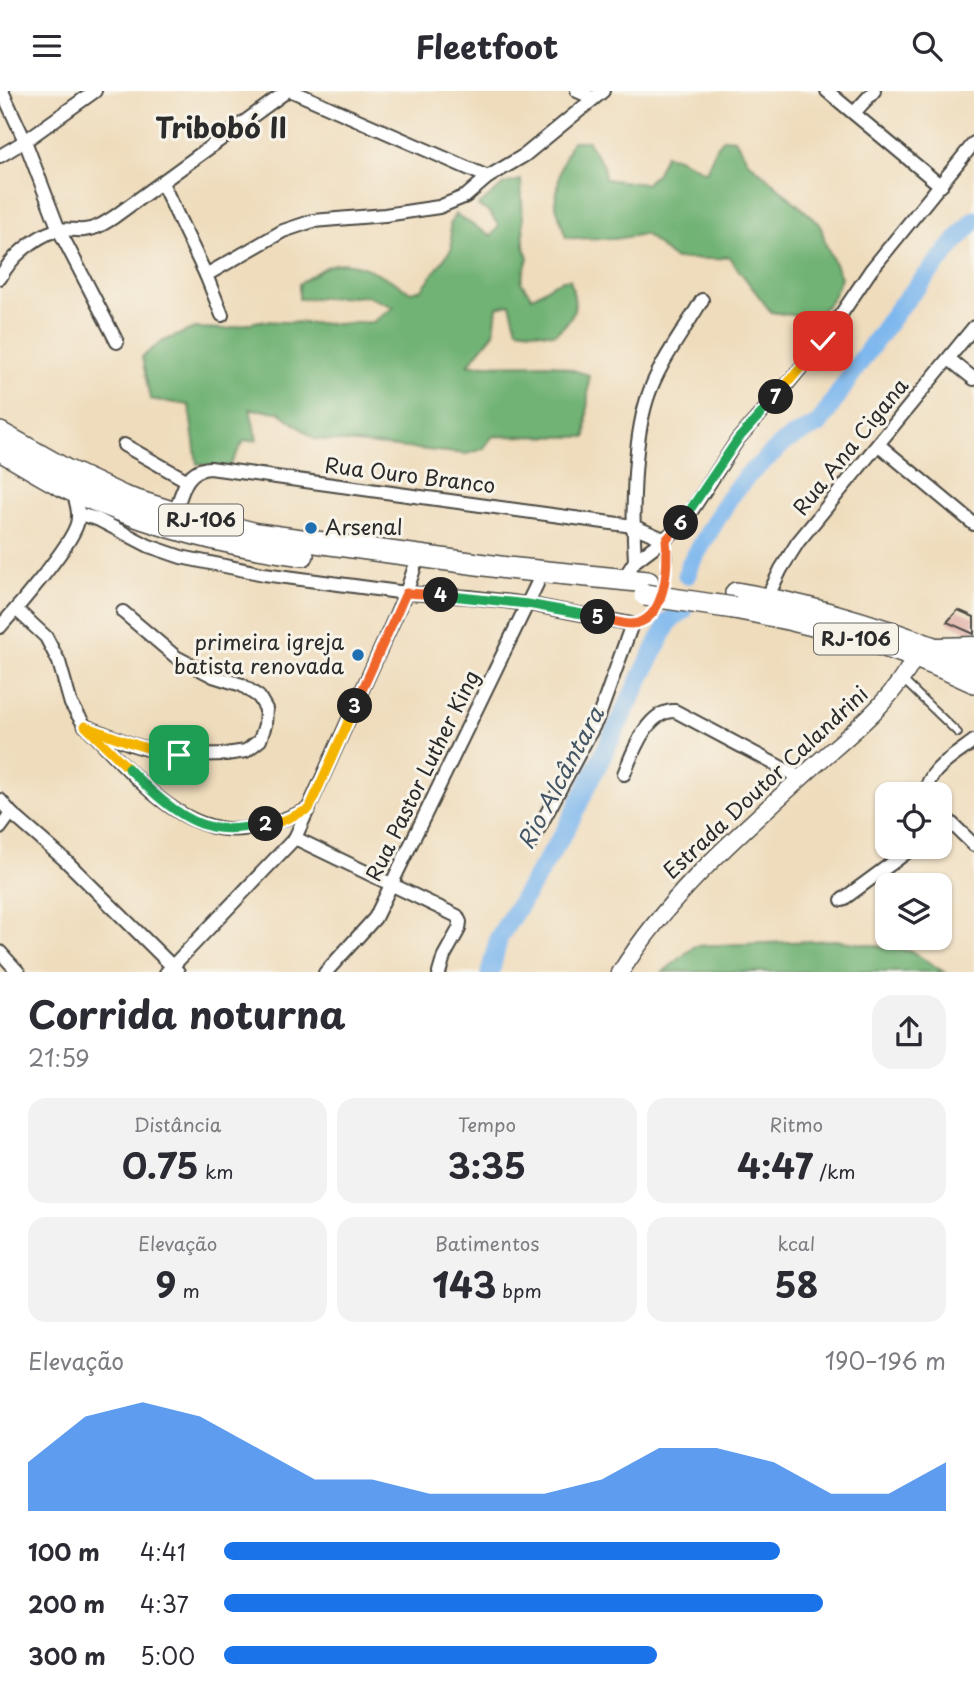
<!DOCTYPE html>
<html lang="pt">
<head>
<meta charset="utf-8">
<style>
  body { margin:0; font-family:"Playpen Sans",sans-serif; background:#f2f2f3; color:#2b2b33; height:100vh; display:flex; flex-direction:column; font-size:26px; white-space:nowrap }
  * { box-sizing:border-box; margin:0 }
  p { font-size:23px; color:#7c7c81 }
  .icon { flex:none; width:38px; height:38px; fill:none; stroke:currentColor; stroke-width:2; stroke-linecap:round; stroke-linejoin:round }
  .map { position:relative; height:881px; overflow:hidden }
  .details { display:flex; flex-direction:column; background:#fff; flex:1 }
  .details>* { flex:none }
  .tools { position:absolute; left:875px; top:691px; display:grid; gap:14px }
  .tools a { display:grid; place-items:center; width:77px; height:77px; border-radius:14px; background:#fff; box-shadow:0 2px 5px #0004; font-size:35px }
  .pin { position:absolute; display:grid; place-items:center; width:60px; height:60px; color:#fff; margin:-30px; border-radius:14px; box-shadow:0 4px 10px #0006 }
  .km { position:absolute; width:35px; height:35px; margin:-18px; border-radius:50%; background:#222; color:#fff; font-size:19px; line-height:35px; text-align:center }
  .round { display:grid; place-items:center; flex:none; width:74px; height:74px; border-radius:21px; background:#f2f2f3 }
  .head { display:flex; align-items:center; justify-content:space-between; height:119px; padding:0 28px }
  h1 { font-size:38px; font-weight:700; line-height:52px }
  .stats { display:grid; grid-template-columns:repeat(3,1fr); gap:10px; height:119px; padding:7px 28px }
  .stats div { display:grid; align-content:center; border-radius:18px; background:#f2f2f3; text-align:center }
  .stats b { font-size:35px; font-weight:700 }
  .stats small { font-size:19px; font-weight:400 }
  .stats p { font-size:19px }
  .chart { height:196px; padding:14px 28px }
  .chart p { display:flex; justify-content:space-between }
  .chart svg { width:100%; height:126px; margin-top:7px; fill:#1a73e8; opacity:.7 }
  ul { padding:0 28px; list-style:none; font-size:23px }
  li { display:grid; grid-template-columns:112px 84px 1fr; align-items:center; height:52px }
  li i { height:18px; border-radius:9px; background:#1a73e8 }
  header { display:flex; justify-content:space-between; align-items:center; height:91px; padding:0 28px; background:#fff; font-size:32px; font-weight:700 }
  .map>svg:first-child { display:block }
  .forest { fill:#71b275; stroke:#4e6e50; stroke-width:2 }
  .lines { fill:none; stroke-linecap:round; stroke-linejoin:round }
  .river { stroke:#7db7ee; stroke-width:19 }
  .building { fill:#dc9d95 }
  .lane-casing { stroke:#484641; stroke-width:10 }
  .street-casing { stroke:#484641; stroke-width:16 }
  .secondary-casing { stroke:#484641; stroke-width:19 }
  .highway-casing { stroke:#484641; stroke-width:24 }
  .lane { stroke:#fff; stroke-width:6 }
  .street { stroke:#fff; stroke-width:12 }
  .secondary { stroke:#fff; stroke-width:16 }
  .highway { stroke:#fff; stroke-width:21 }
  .highway-bridge-casing { stroke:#484641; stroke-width:24; stroke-linecap:butt }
  .highway-bridge { stroke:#fff; stroke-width:21 }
  .split-1-casing { stroke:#fff; stroke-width:14 }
  .split-2-casing { stroke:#fff; stroke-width:14 }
  .split-3-casing { stroke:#fff; stroke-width:14 }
  .split-4-casing { stroke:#fff; stroke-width:14 }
  .split-5-casing { stroke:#fff; stroke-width:14 }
  .split-6-casing { stroke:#fff; stroke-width:14 }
  .split-7-casing { stroke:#fff; stroke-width:14 }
  .split-8-casing { stroke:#fff; stroke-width:14 }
  .split-1 { stroke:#f5b400; stroke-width:9 }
  .split-2 { stroke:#22a559; stroke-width:9 }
  .split-3 { stroke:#f5b400; stroke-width:9 }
  .split-4 { stroke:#f0652b; stroke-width:9 }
  .split-5 { stroke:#22a559; stroke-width:9 }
  .split-6 { stroke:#f0652b; stroke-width:9 }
  .split-7 { stroke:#22a559; stroke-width:9 }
  .split-8 { stroke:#f5b400; stroke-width:9 }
  .poi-dot { fill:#1f6fb2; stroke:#f7f3e8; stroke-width:2.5 }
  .labels { text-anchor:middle; stroke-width:6; stroke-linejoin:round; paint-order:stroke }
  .shield { fill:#f7f3e8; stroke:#686764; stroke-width:2 }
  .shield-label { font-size:19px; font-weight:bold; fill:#2b2b2b }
  .street-label { font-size:21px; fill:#2b2b2b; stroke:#f7f3e8 }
  .poi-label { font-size:21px; fill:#2b2b2b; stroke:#f7f3e8; text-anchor:start }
  .water-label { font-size:23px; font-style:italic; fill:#456; stroke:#f7f3e8 }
  .district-label { font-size:28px; font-weight:bold; fill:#2b2b2b; stroke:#f7f3e8 }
</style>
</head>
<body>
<header><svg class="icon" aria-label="menu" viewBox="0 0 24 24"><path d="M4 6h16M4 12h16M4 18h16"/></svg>Fleetfoot<svg class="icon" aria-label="search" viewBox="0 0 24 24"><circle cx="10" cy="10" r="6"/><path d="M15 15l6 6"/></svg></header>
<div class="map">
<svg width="974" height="882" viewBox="0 0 974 882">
  <rect width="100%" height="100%" fill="#f7f3e8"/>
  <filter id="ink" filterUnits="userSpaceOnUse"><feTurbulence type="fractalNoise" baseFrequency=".0143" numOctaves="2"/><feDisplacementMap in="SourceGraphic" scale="14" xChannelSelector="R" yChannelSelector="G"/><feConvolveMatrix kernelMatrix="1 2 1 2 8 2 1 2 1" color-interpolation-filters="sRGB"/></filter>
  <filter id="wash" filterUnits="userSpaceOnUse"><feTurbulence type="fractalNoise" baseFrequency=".00686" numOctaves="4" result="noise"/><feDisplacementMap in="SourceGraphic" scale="28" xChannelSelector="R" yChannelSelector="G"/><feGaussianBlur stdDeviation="1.57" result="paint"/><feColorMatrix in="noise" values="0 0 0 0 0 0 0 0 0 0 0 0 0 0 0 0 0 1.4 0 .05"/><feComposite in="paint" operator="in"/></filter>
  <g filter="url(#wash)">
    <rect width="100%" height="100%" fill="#efdcbc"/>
    <g class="forest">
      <path d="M 724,47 L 735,48 L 748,70 L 820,133 L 826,154 L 841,186 C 829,228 810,228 771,221 L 728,165 L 718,168 L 674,168 L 645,143 L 615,148 L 566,147 L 555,112 L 561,76 L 572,50 L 588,50 L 603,75 L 605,88 L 645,93 L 657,82 L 665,64 L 678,67 L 706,81 L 716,57 Z"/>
      <path d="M 521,89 L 524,154 L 528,167 L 521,191 L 532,206 C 548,199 551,190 570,188 C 577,217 579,223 555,243 L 517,238 L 510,213 L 497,216 L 494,242 L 468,274 L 553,273 L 589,284 L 586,346 L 493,345 L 483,358 L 467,363 L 315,348 L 279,321 L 250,318 L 257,349 L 244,350 L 229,376 L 197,373 L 189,314 L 150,308 L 142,266 L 161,251 L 194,237 L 228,238 L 259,230 L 337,233 L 373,231 L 394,216 L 367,205 L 299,208 L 299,193 C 308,187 318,180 328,175 C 353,164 390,188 411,201 L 422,198 L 452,157 L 450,134 L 455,123 L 491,145 L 499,135 L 489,121 L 478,115 L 504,93 Z"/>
      <path d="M 836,849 L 911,860 L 944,881 L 663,881 L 695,855 Z"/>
    </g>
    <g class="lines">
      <g class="river">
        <path d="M 687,484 L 689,475 L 729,407 L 747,385 L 787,349 L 819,333 L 855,278 L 898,218 L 974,129"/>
        <path d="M 490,882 L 499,846 L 565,740 L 669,530 L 683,520"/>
      </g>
    </g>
    <g id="blocks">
      <path class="building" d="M 958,519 L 974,526 L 974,543 L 947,531 Z"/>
    </g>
  </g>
  <g filter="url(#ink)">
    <use href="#blocks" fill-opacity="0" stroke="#484641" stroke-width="2"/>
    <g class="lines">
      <g class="lane-casing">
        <g id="lane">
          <path d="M 662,501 L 668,465 L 666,450"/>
          <path d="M 632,533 C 646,529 652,525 659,512"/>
          <path d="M 903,589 L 958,642"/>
        </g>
      </g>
      <g class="street-casing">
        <g id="street">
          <path d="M 2,0 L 25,50 L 59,139 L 117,251"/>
          <path d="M 292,0 L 488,86"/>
          <path d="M 577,0 L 593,7"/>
          <path d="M 827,0 L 941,95"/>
          <path d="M 854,22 L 874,0"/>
          <path d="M 0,65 L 25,50 L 95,0"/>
          <path d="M 162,92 L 206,184 L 222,224"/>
          <path d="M 206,184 L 283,140 L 313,130 L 385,124 L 439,116 L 466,105 L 488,86 L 525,64 L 603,0"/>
          <path d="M 0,187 C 11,166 34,146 57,139 C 66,137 76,140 84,139 C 96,138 105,132 114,126 L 287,0"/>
          <path d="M 949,268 L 974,288"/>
          <path d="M 124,354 L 186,389"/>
          <path d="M 879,354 L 974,433"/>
          <path d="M 175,422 C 182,402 185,378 210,377 L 633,435 L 666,449"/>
          <path d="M 79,423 L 97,428 L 149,455 L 181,466 L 264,483 L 406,502 L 469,506 L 528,513 L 632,533 L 599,625 L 531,752"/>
          <path d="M 635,470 C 632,423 633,353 647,308 C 658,273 684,240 702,209"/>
          <path d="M 624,487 L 635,470 L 676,439 L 692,419 L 738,348 L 785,296 L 823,250 L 871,179 L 974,52"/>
          <path d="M 767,507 L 781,478 L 798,451 L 974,236"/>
          <path d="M 16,518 L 46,546 L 59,571 L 71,613 L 85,635 L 131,653 L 154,660 L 179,664 L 226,663 L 246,660 L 260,649 L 265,634 L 266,618 L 259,606 L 242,594 L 213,585 L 176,566 L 123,521"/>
          <path d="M 0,536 C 18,516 70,456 77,433 C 80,422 76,411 73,400"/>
          <path d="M 89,638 C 124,673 161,721 210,735 C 242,745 280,731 309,718"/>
          <path d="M 624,683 C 633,661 647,619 675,620 L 801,687"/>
          <path d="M 927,704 C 923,681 958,663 974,650"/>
          <path d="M 0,709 L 11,722 L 65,769 L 178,881"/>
          <path d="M 940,721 L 974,754"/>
          <path d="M 0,737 L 11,722"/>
          <path d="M 295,747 L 457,825 L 460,831 L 459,838 L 444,865 L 439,882"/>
          <path d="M 842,809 L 914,756"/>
          <path d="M 0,861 L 19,882"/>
          <path d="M 166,882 L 295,747 L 406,502 L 414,478"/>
          <path d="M 325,882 L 375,827 L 537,493"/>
        </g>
      </g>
      <g class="secondary-casing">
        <g id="secondary">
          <path d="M 938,555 L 974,554"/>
          <path d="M 620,882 C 671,800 744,739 814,675 C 851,642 892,611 915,566"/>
        </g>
      </g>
      <g class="highway-casing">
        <g id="highway">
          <path d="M 0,342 L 64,378 L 124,406 L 175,422 L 257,443 L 507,477 L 648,491"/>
          <path d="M 0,359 C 25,373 49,389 75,401 C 147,433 225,454 303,464"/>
          <path d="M 736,502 C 818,516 897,541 974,573"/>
          <path d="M 734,517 C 816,532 899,555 974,591"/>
        </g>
      </g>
      <use href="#lane" class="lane"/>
      <use href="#street" class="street"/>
      <use href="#secondary" class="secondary"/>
      <use href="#highway" class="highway"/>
      <g class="highway-bridge-casing">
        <path id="highway-bridge" d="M 645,504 L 734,517"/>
      </g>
      <use href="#highway-bridge" class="highway-bridge"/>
    </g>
  </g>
  <g class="lines" filter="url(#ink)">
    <g class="split-1-casing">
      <path id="split-1" d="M 128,677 L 85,635 C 117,647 145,659 179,664"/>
    </g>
    <g class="split-2-casing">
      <path id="split-2" d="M 128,677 C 149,699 181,730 212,736 C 230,740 249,736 266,733"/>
    </g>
    <g class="split-3-casing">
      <path id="split-3" d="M 266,733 L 280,731 L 309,718 L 355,615"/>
    </g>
    <g class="split-4-casing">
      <path id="split-4" d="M 355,615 L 406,502 L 441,504"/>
    </g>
    <g class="split-5-casing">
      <path id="split-5" d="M 441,504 L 528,513 L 598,526"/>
    </g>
    <g class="split-6-casing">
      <path id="split-6" d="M 598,526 C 608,528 621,533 631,533 C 666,532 669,473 666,449 L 681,432"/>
    </g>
    <g class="split-7-casing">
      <path id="split-7" d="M 681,432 L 738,348 L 776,306"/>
    </g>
    <g class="split-8-casing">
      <path id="split-8" d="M 776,306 L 823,250"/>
    </g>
    <use href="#split-1" class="split-1"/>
    <use href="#split-2" class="split-2"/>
    <use href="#split-3" class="split-3"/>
    <use href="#split-4" class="split-4"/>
    <use href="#split-5" class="split-5"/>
    <use href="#split-6" class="split-6"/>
    <use href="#split-7" class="split-7"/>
    <use href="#split-8" class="split-8"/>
  </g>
  <g class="poi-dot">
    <circle cx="311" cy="437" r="7"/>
    <circle cx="358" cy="564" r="7"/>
  </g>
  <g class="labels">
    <g class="shield">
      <rect x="159" y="413.5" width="84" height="31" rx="5"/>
      <rect x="814" y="532.5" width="84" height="31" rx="5"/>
    </g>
    <g class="shield-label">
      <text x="201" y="436">RJ-106</text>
      <text x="856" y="555">RJ-106</text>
    </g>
    <g class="street-label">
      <text transform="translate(851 356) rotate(-51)" y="7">Rua Ana Cigana</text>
      <text transform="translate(410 385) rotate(7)" y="7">Rua Ouro Branco</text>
      <text transform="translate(423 685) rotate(-64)" y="7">Rua Pastor Luther King</text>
      <text transform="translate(766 692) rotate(-43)" y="7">Estrada Doutor Calandrini</text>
    </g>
    <g class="poi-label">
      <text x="325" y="444">Arsenal</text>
      <text x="344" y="559" text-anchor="end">primeira igreja<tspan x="344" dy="24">batista renovada</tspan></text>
    </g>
    <g class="water-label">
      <text transform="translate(561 687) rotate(-62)" y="8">Rio Alcântara</text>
    </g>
    <g class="district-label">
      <text x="221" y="47">Tribobó II</text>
    </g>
  </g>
</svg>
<div class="tools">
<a><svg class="icon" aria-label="locate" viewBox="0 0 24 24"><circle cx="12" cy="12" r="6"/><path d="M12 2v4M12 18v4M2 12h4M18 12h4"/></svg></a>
<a><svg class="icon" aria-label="layers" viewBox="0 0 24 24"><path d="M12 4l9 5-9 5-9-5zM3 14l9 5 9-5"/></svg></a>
</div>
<div class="pin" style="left:179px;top:664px;background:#1e9e55"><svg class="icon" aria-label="arrive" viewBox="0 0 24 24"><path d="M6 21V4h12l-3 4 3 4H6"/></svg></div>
<div class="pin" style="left:823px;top:250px;background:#d93025"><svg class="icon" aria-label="check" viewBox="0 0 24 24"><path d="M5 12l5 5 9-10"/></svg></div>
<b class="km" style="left:266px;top:733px">2</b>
<b class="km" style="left:355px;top:615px">3</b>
<b class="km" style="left:441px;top:504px">4</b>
<b class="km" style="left:598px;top:526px">5</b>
<b class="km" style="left:681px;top:432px">6</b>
<b class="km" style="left:776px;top:306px">7</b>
</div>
<section class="details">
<div class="head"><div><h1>Corrida noturna</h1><p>21:59</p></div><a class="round"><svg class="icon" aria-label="share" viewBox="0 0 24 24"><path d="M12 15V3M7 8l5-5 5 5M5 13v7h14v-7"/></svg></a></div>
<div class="stats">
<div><p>Distância</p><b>0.75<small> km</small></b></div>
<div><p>Tempo</p><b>3:35</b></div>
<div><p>Ritmo</p><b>4:47<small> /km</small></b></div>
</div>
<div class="stats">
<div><p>Elevação</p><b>9<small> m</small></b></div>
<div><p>Batimentos</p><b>143<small> bpm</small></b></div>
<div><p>kcal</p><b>58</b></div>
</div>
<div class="chart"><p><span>Elevação</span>190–196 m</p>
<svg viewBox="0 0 160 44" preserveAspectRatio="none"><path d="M0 44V27L10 11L20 6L30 11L40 22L50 33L60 33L70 38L80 38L90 38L100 33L110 22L120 22L130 27L140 38L150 38L160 27V44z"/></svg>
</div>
<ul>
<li><b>100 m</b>4:41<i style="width:77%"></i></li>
<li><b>200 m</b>4:37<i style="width:83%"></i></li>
<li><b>300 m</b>5:00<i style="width:60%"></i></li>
</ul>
</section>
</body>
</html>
